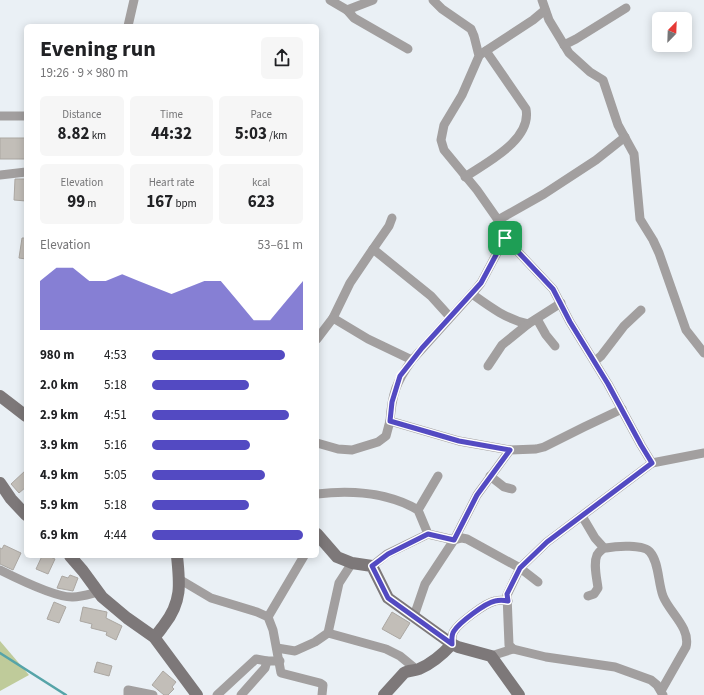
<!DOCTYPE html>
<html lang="en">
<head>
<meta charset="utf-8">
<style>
  body { margin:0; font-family:"Source Sans 3",sans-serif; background:#f6f6f6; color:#202124; height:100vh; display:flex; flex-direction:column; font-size:15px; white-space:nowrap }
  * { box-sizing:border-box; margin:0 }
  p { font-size:13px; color:#757577 }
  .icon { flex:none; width:22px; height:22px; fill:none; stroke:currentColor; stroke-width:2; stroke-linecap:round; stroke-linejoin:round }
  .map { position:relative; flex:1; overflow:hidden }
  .drawer { position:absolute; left:24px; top:24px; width:295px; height:534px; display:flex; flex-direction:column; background:#fff; border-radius:6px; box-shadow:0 2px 10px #0003 }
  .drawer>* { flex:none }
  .needle { width:26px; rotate:23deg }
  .fabs { position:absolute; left:652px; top:12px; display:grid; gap:8px }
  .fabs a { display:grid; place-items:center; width:40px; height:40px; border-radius:6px; background:#fff; box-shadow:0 2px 10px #0003; font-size:20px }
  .pin { position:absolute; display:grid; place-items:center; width:34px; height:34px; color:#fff; margin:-17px; border-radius:8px; box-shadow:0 2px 6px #0006 }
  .round { display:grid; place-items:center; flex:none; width:42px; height:42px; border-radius:6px; background:#f6f6f6 }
  .summary { display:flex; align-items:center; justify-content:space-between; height:68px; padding:0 16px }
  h1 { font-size:22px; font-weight:700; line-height:30px }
  .figures { display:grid; grid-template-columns:repeat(3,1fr); gap:6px; height:68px; padding:4px 16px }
  .figures div { display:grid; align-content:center; border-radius:6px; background:#f6f6f6; text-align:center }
  .figures b { font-size:17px; font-weight:700 }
  .figures small { font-size:11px; font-weight:400 }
  .figures p { font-size:11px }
  .chart { height:112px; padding:8px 16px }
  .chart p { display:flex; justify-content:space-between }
  .chart svg { width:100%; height:72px; margin-top:4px; fill:#534ac2; opacity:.7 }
  ul { padding:0 16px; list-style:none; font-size:13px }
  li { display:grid; grid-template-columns:64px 48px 1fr; align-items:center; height:30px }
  li i { height:10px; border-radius:5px; background:#534ac2 }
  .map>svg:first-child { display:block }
  .green { fill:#bfcb9a }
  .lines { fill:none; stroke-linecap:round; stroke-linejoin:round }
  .stream { stroke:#56a4a8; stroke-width:2.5 }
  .building { fill:#c2beb8; stroke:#aba7a2 }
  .street { stroke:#a29f9f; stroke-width:9 }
  .secondary { stroke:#7d7879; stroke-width:12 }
  .route-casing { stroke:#fff; stroke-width:8 }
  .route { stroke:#534ac2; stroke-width:5 }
</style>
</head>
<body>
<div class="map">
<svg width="704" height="695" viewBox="0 0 704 695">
  <rect width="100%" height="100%" fill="#eaf0f5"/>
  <path class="green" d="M 0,641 L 29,675 L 0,691 Z"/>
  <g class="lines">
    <path class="stream" d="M 0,653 L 66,695"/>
  </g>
  <g class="building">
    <rect x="0" y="138" width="26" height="21"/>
    <path d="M 15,179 L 26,179 L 26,201 L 14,200 Z"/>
    <path d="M 22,238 L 26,238 L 26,259 L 19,258 Z"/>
    <path d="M 26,470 L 26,487 L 19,493 L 11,484 Z"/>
    <path d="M 4,545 L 21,553 L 13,570 L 0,564 L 0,548 L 2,549 Z"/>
    <path d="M 42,556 L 48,556 L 55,559 L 48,574 L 36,569 Z"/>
    <path d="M 70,575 L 78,578 L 73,591 L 57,588 L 62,576 L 68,578 Z"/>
    <path d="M 54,602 L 66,607 L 59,623 L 47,619 Z"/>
    <path d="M 83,607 L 107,612 L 106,618 L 122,626 L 116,640 L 106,635 L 107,632 L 91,628 L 92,624 L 80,621 Z"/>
    <path d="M 392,612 L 410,623 L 400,639 L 382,629 Z"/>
    <path d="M 97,662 L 112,666 L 109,676 L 94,672 Z"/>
    <path d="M 163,671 L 176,682 L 172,687 L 174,689 L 168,695 L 164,695 L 152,685 Z"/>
  </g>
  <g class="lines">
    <g class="street">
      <path d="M 330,0 L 347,10 L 373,0"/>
      <path d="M 433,0 L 442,9 L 471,29 L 474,36 L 479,56 L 462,95 L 444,125 L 441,140 L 444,150 L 477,190 L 498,220 L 505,238 L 553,289 L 570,322 L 608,384 L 641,445 L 652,463 L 547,542 L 520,568 L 507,595 L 509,645 L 513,649 L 546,657 L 615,667 L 651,680 L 657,685 L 663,695"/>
      <path d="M 542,0 L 549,20 L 569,53 L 590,72 L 603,80 L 618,125 L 634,154 L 640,219 L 653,240 L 659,253 L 686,330 L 704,353"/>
      <path d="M 347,10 L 354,18 L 408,49"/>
      <path d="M 128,26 L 134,0"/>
      <path d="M 564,45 L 576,39 L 626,8"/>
      <path d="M 481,54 L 533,20 L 545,10"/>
      <path d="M 0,116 L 26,116"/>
      <path d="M 0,175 L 26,172"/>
      <path d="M 465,177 C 487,162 532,140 526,109 L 486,51"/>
      <path d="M 498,220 L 544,194 L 596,160 L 625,137"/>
      <path d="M 373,249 L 389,226 L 392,218"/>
      <path d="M 472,294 C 490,307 506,319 528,324 L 561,303"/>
      <path d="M 333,318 L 350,283 L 373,249 L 431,296 L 450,317"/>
      <path d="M 537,319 L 546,335 L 555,346"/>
      <path d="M 317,339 L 333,318 L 368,339 L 412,360 L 476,289 L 481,283 L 505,238"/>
      <path d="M 412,360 C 396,382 392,394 390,421 L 459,441 L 510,450"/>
      <path d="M 595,361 L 601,356 L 624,326 L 641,310"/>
      <path d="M 488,366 L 502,345 L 528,324"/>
      <path d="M 317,443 L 338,449 L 352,450 L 378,442 L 386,436 L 390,421"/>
      <path d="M 652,463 L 704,453"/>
      <path d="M 490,476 L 504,487 L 512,489"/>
      <path d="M 317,494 C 352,490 387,492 418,510 L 428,534 L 454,540 L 462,538 L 467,539 L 520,568 L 538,582"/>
      <path d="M 418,510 L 438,476"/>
      <path d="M 582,516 L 595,538 L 604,548"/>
      <path d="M 372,566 L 387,554 L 428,534"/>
      <path d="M 0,570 C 16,578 56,598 73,597 C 81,597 90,594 98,592"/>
      <path d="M 179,579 L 211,598 L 257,612 L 268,617 L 273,630 L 281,673 L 320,683 L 323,685 L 322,695"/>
      <path d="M 588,596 L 594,594 L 598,588 C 597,579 593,564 597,555 C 599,552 603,548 606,548 C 616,546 644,544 650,552 C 659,562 658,583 663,596 C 669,612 691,628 686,647 L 661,691"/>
      <path d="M 414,616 L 425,584 L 454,540 L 477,495 L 510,450 L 536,449 L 544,447 L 584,427 L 622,409"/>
      <path d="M 268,617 L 304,556"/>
      <path d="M 328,633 L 339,583 L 352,563"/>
      <path d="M 452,644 C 452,640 451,635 454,631 C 459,623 485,603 495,601 C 499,600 503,600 508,601"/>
      <path d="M 277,648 L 295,651 L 315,642 L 328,633 L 386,649 L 400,656 L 417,670"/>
      <path d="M 491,656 L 513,649"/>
      <path d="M 128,695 L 128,690 L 153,695"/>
      <path d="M 217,695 L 256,659 L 267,661 L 280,661"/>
      <path d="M 241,695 L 265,668 L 267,661"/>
    </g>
    <g class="secondary">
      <path d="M 0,396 L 26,416"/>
      <path d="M 0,483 L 11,499 L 26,515"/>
      <path d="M 317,534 L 337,557 L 352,563 L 372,566 L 388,598 L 452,644 L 458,647 L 491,656 L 519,695"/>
      <path d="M 70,556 L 83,571 L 102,597 L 127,618 L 154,637 L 197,695"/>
      <path d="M 154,637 C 158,634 161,629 164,625 C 182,602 180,584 177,556"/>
      <path d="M 384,695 L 404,673 C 408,670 414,671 419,669 C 433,663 442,655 452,644"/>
    </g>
  </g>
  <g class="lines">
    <g class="route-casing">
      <path id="route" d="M 505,238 L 553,289 L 570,322 L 608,384 L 641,445 L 652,463 L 547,542 L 520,568 L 507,594 L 508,601 C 503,600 499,600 495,601 C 485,603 459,623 454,631 C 451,635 452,640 452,644 L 388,598 L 372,566 L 388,554 L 428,534 L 454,540 L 477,495 L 510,450 L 459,441 L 390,421 L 392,402 L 400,376 L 422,348 L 481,283 Z"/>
    </g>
    <use href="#route" class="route"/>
  </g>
</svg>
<div class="fabs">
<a><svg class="needle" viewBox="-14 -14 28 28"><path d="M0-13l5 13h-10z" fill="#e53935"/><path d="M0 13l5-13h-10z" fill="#757577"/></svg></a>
</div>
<div class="pin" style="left:505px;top:238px;background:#1e9e55"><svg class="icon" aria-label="arrive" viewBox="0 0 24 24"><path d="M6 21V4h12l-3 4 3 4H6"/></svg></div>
<section class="drawer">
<div class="summary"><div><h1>Evening run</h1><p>19:26 · 9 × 980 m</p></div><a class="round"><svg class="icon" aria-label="share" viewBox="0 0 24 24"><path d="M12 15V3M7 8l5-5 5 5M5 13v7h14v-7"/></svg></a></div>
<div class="figures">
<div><p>Distance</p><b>8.82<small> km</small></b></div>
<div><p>Time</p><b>44:32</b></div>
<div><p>Pace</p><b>5:03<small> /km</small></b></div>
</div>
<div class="figures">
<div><p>Elevation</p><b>99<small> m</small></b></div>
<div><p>Heart rate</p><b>167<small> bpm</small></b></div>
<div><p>kcal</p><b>623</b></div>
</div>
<div class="chart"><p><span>Elevation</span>53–61 m</p>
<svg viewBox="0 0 160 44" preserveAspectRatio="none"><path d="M0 44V14L10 6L20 6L30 14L40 14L50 10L60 14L70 18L80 22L90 18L100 14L110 14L120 26L130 38L140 38L150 26L160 14V44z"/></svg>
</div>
<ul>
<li><b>980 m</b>4:53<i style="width:88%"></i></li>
<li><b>2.0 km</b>5:18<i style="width:64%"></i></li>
<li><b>2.9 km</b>4:51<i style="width:91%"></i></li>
<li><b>3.9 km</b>5:16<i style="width:65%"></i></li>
<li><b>4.9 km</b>5:05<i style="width:75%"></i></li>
<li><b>5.9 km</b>5:18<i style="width:64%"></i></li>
<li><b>6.9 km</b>4:44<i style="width:100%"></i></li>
</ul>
</section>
</div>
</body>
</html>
